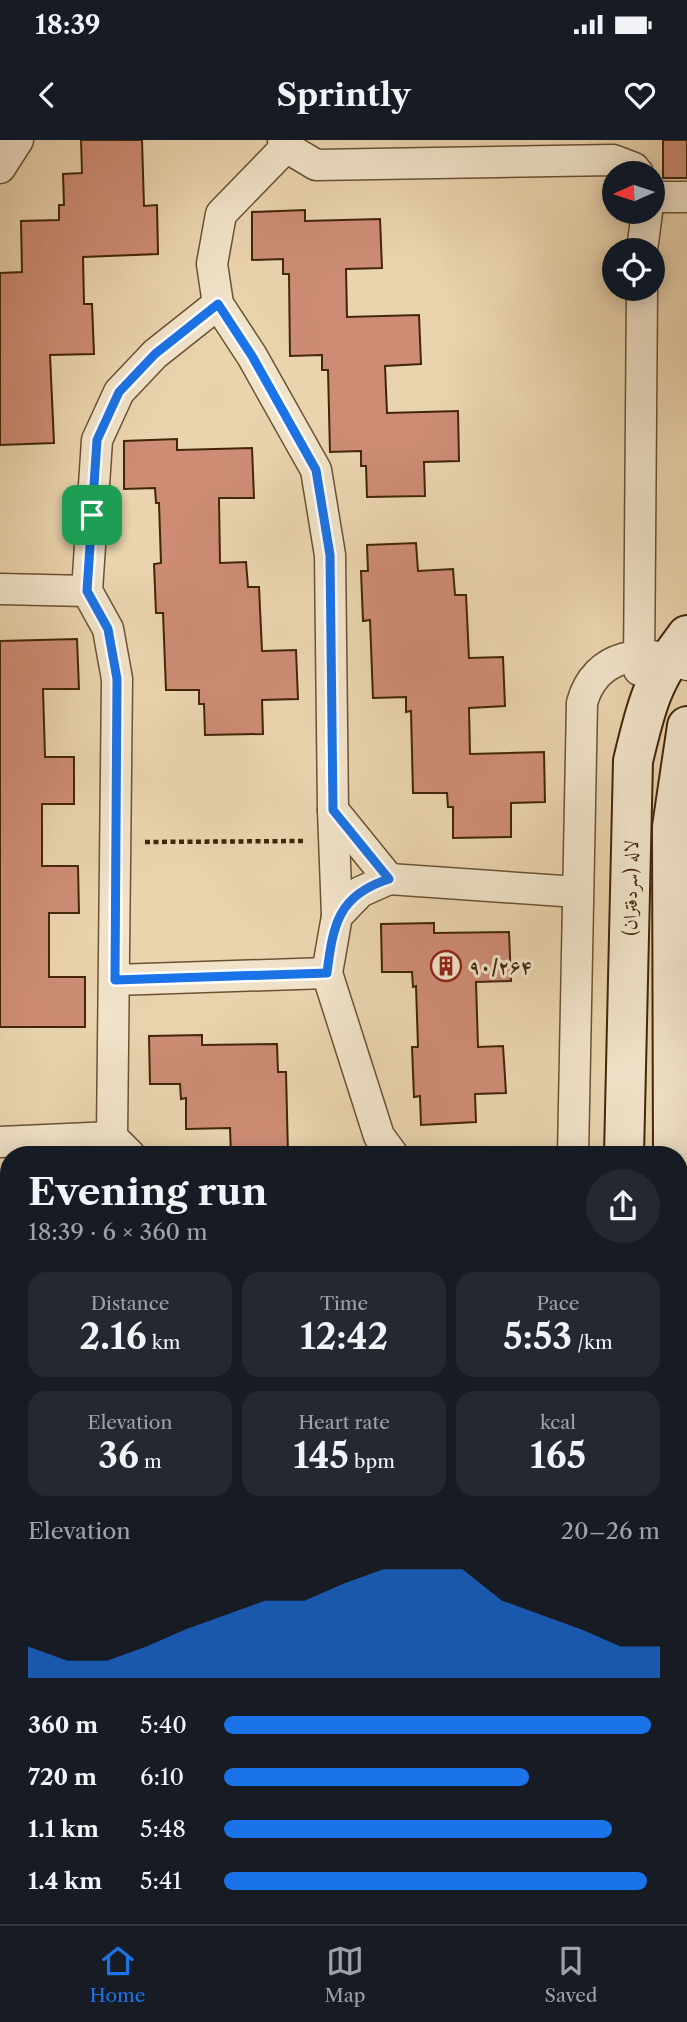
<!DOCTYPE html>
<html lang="en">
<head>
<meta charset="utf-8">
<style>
  body { margin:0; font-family:"Libre Caslon Text",Amiri,serif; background:#242831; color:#f1f3f6; height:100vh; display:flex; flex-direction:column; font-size:26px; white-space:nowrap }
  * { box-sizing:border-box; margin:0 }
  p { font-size:23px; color:#9ea1a6 }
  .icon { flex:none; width:38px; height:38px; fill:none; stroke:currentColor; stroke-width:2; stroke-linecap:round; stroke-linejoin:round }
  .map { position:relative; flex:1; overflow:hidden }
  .drawer { position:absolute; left:0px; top:1006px; width:688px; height:779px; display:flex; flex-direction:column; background:#171b24; border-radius:28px 28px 0 0; box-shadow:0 4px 18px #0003 }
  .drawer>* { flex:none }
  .needle { width:46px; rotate:267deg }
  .tools { position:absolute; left:602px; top:21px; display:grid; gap:14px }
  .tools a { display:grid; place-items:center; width:63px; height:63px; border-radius:50%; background:#171b24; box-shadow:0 4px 18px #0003; font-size:35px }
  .pin { position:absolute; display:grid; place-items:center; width:60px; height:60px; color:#fff; margin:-30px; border-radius:14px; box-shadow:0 4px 10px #0006 }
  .round { display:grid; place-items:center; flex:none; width:74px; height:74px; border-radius:37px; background:#242831 }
  .head { display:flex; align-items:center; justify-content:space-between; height:119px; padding:0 28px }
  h1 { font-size:38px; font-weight:700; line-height:52px }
  .stats { display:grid; grid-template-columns:repeat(3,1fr); gap:10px; height:119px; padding:7px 28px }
  .stats div { display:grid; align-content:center; border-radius:18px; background:#242831; text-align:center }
  .stats b { font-size:35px; font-weight:700 }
  .stats small { font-size:19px; font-weight:400 }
  .stats p { font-size:19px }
  .chart { height:196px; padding:14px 28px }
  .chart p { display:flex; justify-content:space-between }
  .chart svg { width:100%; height:126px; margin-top:7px; fill:#1a73e8; opacity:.7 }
  ul { padding:0 28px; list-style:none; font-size:23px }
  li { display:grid; grid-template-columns:112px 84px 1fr; align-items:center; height:52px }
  li i { height:18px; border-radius:9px; background:#1a73e8 }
  .status { display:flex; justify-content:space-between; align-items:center; height:49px; padding:0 35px; background:#171b24; direction:ltr }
  .status svg { height:19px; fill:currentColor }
  header { display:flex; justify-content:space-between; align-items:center; height:91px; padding:0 28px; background:#171b24; font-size:32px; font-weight:700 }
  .tabs { display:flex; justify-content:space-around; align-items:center; height:98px; border-top:2px solid #363941; background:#171b24; font-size:19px; color:#9ea1a6 }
  .tabs a { display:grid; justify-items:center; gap:4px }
  .tabs .on { color:#1a73e8 }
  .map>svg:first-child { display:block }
  .forest { fill:url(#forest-firs); stroke:#7c7149; stroke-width:2 }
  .building { fill:#ce8c75; stroke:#412609; stroke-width:2 }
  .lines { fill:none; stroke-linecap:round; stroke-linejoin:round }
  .street-casing { stroke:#6b5232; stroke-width:33 }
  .secondary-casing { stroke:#412609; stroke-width:42 }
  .path { stroke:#412609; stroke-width:4.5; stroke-dasharray:5 3.5; stroke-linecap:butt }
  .street { stroke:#f1e3ca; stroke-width:30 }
  .secondary { stroke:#f1e3ca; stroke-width:38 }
  .route-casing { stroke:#fff; stroke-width:14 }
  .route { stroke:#1a73e8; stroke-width:9 }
  .labels { text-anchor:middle; stroke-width:6; stroke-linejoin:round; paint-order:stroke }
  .street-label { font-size:19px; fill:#412609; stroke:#f1e3ca }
  .poi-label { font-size:19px; font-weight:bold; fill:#412609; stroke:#f1e3ca; text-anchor:start }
</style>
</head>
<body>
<div class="status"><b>18:39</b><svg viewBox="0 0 49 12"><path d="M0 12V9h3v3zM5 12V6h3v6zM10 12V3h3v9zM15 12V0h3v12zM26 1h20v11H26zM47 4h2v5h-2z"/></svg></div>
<header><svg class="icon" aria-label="back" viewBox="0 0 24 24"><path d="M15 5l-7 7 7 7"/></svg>Sprintly<svg class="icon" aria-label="heart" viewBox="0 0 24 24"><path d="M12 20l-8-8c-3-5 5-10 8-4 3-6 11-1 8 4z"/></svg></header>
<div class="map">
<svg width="687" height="1784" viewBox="0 0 687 1784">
  <defs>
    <pattern id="forest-firs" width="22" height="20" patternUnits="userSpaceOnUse" patternTransform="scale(1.75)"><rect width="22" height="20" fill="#b8bc89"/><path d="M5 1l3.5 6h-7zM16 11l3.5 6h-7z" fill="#9fa175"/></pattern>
  </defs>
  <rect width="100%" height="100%" fill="#ead4ae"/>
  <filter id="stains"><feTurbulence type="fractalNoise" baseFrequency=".00286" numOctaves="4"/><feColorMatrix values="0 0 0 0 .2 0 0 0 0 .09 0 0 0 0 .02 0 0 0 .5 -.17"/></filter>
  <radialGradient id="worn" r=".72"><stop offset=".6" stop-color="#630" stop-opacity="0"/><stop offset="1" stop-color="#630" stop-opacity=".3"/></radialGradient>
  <path class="forest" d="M 277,1776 L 658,1776 L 659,1784 L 248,1784 Z"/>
  <g class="building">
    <path d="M 81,0 L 142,0 L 144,66 L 157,65 L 158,114 L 83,117 L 84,164 L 92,164 L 94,214 L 50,215 L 54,303 L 0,305 L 0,133 L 22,132 L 21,81 L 59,80 L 59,65 L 64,65 L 63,34 L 82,33 Z"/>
    <rect x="663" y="0" width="24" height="38"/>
    <path d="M 305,70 L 305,81 L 380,79 L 382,128 L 346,129 L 347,177 L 419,175 L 421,224 L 385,226 L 387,273 L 458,271 L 459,321 L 424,322 L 425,356 L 367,357 L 366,326 L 361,326 L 361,311 L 330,312 L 328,230 L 322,230 L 322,215 L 290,216 L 289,134 L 283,134 L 283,119 L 252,120 L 252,72 Z"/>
    <path d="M 177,299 L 177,310 L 252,308 L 254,358 L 219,358 L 220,423 L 246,422 L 248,447 L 259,447 L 262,511 L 296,510 L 298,559 L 262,560 L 263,594 L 205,595 L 204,564 L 199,564 L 199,550 L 166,550 L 163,473 L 156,473 L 154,424 L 161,423 L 159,363 L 156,363 L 155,348 L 124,349 L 124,301 Z"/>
    <path d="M 416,403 L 418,431 L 453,429 L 455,455 L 466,455 L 469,518 L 503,517 L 505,566 L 469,568 L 470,614 L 544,612 L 545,662 L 511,663 L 511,697 L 453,698 L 453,667 L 448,667 L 447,653 L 413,653 L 411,571 L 406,572 L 406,557 L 373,558 L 370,480 L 363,481 L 361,431 L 368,431 L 367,405 Z"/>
    <path d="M 77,499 L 79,549 L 43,549 L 45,617 L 74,617 L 74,664 L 42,664 L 42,726 L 78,726 L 79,773 L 49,773 L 49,837 L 85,837 L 85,887 L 0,887 L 0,501 Z"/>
    <path d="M 434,783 L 434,793 L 509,792 L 511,841 L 476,842 L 478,907 L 503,906 L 506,953 L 475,954 L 476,982 L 421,985 L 420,956 L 414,957 L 412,907 L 418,907 L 416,846 L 413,847 L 412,832 L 382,832 L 381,784 Z"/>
    <path d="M 202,895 L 202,905 L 277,904 L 278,932 L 286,932 L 288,1015 L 231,1015 L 230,988 L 186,989 L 186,958 L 181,959 L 180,944 L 150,944 L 149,896 Z"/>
  </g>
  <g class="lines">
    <g class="street-casing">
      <g id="street">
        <path d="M 283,0 L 286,7 L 316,25 L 613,20 L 634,28 L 638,33"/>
        <path d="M 286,7 L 221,74 L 212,124 L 218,164 L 252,216 L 316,330 L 330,415 L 333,670 L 389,739 L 360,752 L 337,776 L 327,833 L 379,996 L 393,1015"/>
        <path d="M 0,28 L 18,0"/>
        <path d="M 653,57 L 687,57"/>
        <path d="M 642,110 L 647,72"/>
        <path d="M 0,449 L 87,451"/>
        <path d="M 639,530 L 642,149"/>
        <path d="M 333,670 L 337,776"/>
        <path d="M 389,739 L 577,752"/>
        <path d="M 115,840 L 327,833"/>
        <path d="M 0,1002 L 112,997"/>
        <path d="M 130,1015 L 112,997 L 117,539 L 108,489 L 87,451 L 97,300 L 119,252 L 155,214 L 218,164"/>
        <path d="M 573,1015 L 582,563 C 595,513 646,507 687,525"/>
        <path d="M 0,1227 L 9,1252"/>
        <path d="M 679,1647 L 687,1645"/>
        <path d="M 0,1741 L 9,1738"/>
        <path d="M 24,1776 L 24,1784"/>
        <path d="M 670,1776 L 672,1784"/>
        <path d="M 68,1784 L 102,1776"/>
      </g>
    </g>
    <g class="secondary-casing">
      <g id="secondary">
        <path d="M 624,1015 L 633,621 C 646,566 652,540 687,495"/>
        <path d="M 673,1015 L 672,687 L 687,586"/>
        <path d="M 679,1565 L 687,1596"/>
      </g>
    </g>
    <path class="path" d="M 145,702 L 304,701"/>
    <use href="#street" class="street"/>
    <use href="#secondary" class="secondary"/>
  </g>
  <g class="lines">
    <g class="route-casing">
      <path id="route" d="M 218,164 L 252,216 L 316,330 L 330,415 L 333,670 L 389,739 C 338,755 333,785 327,833 L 115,840 L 117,539 L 108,489 L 87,451 L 97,300 L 119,252 L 155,214 Z"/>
    </g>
    <use href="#route" class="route"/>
  </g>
  <defs>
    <g id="building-ring" transform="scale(1.575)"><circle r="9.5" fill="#f1e3ca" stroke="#8f2418" stroke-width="1.5"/><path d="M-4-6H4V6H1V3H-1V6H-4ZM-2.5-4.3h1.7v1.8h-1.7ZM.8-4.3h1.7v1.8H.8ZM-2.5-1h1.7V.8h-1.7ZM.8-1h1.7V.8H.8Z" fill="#8f2418"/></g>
  </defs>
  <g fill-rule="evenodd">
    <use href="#building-ring" x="446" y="826"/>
  </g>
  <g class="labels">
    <g class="street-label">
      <text transform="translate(630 748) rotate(-89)" y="7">لاله (سردفتران)</text>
    </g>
    <g class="poi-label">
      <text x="469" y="833">۹۰/۲۶۴</text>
    </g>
  </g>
  <rect width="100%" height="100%" filter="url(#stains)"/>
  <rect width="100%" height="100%" fill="url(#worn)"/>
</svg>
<div class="tools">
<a><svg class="needle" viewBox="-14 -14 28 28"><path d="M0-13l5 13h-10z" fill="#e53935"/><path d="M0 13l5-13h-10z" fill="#9ea1a6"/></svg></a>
<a><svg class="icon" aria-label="locate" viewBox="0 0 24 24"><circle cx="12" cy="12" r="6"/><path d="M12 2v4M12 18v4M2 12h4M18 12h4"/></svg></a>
</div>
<div class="pin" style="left:92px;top:375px;background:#1e9e55"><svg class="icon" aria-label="arrive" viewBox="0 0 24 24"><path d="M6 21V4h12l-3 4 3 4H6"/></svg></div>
<section class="drawer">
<div class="head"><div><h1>Evening run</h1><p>18:39 · 6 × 360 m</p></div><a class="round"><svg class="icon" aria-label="share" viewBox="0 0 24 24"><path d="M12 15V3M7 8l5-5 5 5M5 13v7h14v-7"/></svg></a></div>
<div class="stats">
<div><p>Distance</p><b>2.16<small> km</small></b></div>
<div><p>Time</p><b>12:42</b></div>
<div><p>Pace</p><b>5:53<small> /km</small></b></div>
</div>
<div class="stats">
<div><p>Elevation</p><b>36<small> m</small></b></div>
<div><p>Heart rate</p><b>145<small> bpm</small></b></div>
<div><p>kcal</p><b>165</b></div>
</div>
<div class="chart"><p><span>Elevation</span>20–26 m</p>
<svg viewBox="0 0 160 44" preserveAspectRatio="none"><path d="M0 44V33L10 38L20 38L30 33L40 27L50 22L60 17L70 17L80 11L90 6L100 6L110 6L120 17L130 22L140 27L150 33L160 33V44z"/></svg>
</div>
<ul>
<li><b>360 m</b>5:40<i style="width:98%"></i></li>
<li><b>720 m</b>6:10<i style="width:70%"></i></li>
<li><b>1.1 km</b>5:48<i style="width:89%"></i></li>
<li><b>1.4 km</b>5:41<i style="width:97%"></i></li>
</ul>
</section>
</div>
<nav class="tabs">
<a class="on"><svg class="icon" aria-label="home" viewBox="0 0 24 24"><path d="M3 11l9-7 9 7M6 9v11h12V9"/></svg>Home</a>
<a><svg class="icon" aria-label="map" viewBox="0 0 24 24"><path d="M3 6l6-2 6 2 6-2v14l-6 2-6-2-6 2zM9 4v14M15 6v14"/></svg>Map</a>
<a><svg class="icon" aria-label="saved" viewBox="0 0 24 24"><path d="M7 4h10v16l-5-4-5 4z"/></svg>Saved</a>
</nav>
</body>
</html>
